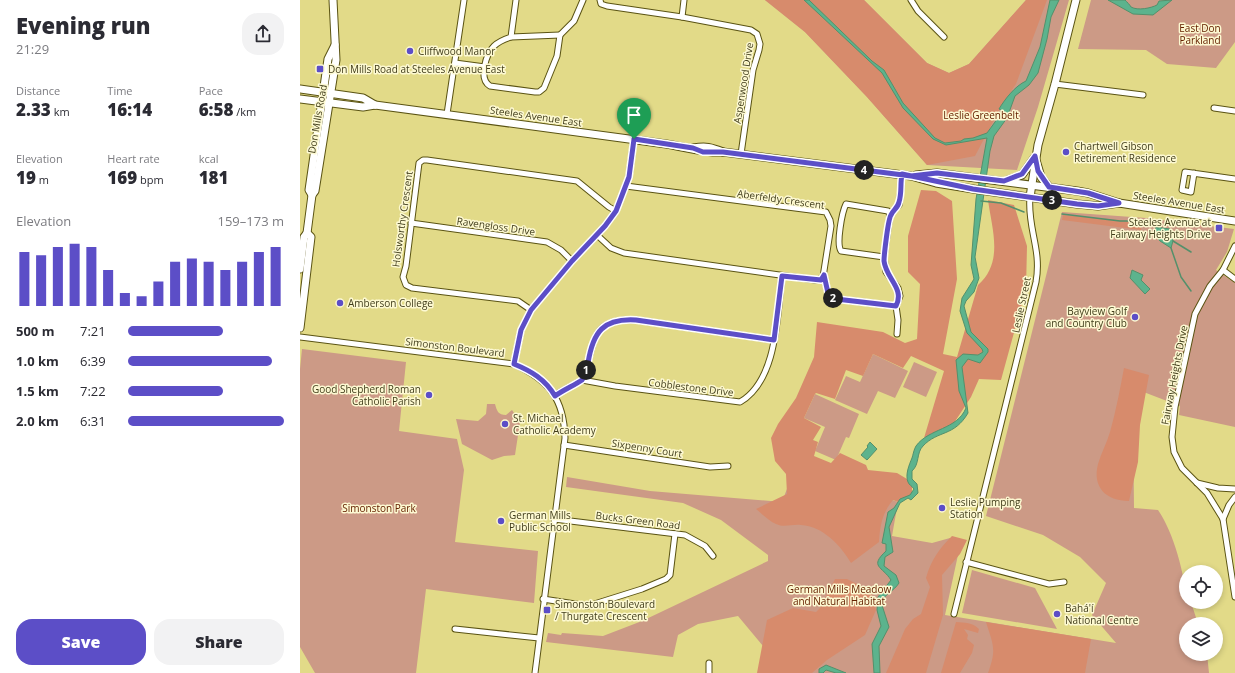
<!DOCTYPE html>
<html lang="en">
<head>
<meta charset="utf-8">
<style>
  body { margin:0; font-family:"Open Sans",sans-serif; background:#f2f2f3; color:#2b2b33; height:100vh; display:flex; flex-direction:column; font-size:15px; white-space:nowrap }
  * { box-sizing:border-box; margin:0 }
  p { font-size:13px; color:#7c7c81 }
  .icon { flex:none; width:22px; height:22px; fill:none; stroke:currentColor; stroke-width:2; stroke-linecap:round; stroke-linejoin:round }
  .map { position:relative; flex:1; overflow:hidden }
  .side { display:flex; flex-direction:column; background:#fff; width:300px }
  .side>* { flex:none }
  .tools { position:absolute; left:879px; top:565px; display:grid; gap:8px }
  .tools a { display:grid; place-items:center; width:44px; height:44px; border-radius:50%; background:#fff; box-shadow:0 2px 6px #0003; font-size:20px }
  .pin { position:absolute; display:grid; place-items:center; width:34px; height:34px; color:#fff; margin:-41px -17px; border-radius:50% 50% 50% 0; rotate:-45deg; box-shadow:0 0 4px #0007 }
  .pin .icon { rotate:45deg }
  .km { position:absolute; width:20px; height:20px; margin:-10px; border-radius:50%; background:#222; color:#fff; font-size:11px; line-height:20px; text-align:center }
  .round { display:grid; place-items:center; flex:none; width:42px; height:42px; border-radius:16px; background:#f2f2f3 }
  .overview { display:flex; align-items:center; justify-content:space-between; height:68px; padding:0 16px }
  h1 { font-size:22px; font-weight:800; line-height:30px }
  .stats { display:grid; grid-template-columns:repeat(3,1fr); gap:6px; height:68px; padding:4px 16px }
  .stats div { display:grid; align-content:center }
  .stats b { font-size:17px; font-weight:800 }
  .stats small { font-size:11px; font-weight:400 }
  .stats p { font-size:11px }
  .chart { height:112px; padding:8px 16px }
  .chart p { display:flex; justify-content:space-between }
  .chart svg { width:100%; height:72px; margin-top:4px; stroke:#5c4ec7; stroke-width:6 }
  .cta { display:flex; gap:8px; margin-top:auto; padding:8px 16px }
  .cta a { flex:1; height:46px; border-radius:16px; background:#5c4ec7; color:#fff; font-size:16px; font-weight:800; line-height:46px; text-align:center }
  .cta a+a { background:#f2f2f3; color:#2b2b33 }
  ul { padding:0 16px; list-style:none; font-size:13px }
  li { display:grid; grid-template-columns:64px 48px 1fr; align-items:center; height:30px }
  li i { height:10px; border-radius:5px; background:#5c4ec7 }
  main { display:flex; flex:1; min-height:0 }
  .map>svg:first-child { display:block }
  .green { fill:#cc9a86 }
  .forest { fill:#d78b6c }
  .water { fill:#5cb38d; stroke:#54906b }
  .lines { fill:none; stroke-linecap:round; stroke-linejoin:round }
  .stream { stroke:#54906b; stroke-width:1.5 }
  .minor-casing { stroke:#5a5313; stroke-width:7 }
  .major-casing { stroke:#5a5313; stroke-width:9 }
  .minor { stroke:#fff; stroke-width:5 }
  .major { stroke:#fff; stroke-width:7 }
  .route-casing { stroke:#fff; stroke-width:8 }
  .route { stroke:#5c4ec7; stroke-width:5 }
  .poi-dot { fill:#5c4ec7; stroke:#fdf9d2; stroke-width:1.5 }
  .labels { text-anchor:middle; stroke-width:3; stroke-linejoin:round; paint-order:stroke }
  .park-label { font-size:10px; fill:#652100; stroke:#fdf9d2 }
  .poi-label { font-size:10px; fill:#413d1b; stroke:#fdf9d2; text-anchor:start }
  .street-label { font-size:10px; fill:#413d1b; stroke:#fdf9d2 }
</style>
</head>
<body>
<main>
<section class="side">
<div class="overview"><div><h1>Evening run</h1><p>21:29</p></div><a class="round"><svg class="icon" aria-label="share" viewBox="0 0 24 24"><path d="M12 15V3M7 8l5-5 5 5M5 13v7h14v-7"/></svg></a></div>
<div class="stats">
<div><p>Distance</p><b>2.33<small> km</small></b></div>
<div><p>Time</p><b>16:14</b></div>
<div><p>Pace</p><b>6:58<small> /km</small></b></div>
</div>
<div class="stats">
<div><p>Elevation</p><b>19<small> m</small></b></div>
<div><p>Heart rate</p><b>169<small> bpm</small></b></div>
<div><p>kcal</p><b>181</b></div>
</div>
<div class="chart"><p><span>Elevation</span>159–173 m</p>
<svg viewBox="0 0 160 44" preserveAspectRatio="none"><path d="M5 44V11M15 44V13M25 44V8M35 44V6M45 44V8M55 44V22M65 44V36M75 44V38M85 44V29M95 44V17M105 44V15M115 44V17M125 44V22M135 44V17M145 44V11M155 44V8"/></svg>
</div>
<ul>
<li><b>500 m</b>7:21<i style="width:61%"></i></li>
<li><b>1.0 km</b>6:39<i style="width:92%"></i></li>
<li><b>1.5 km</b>7:22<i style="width:61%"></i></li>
<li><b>2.0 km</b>6:31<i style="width:100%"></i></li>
</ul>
<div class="cta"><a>Save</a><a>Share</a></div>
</section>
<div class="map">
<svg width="935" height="673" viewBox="0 0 935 673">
  <rect width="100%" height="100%" fill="#e2da88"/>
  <g class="green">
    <path d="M 465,0 L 564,0 L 627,63 L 649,73 L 669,64 L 726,0 L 769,0 L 738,107 L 717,170 L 627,165 L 567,97 L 505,32 Z"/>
    <path d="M 791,0 L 935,0 L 935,42 L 916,68 L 867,64 L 846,50 L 778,49 Z"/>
    <path d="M 762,212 L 846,218 L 934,229 L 927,252 L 916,270 L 935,283 L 935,427 L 879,415 L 880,406 L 841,391 L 833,418 L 834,508 L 858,510 C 873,531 886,577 886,602 L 891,602 L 898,624 L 886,624 L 886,654 L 907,654 L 909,673 L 467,673 L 463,646 L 438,616 L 398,624 L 378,635 L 373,657 L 246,642 L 248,633 L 261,635 L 262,633 L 303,636 L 342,621 L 468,561 L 468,555 L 421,520 L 383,503 L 266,487 L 267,477 L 350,491 L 482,502 L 496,465 L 598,502 L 592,536 L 632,543 L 650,538 L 661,541 L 645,615 L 816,643 L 792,615 L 806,583 L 780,557 L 743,535 L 686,516 Z"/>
    <path d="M 2,349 L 106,362 L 99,431 L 157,439 L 164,470 L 155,542 L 238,551 L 234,603 L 126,589 L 116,673 L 15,673 L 0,647 L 0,369 Z"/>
    <path d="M 573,354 L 608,371 L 595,398 L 578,391 L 567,414 L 535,400 L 546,376 L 560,382 Z"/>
    <path d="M 614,362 L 637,372 L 626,397 L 603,387 Z"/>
    <path d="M 515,394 L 559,414 L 549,438 L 546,437 L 536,460 L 515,451 L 525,427 L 504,418 Z"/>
    <path d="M 187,404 L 195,404 C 197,411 198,415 206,415 L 212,410 L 220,422 L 215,455 L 204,456 L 192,460 L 162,444 L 156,419 L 178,421 L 186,414 Z"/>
    <path d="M 672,570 L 735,588 L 757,629 L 662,613 Z"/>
  </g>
  <g class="forest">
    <path d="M 465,0 L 564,0 L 627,63 L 649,73 L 669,64 L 726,0 L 747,0 L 716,84 L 703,103 L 675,156 L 627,165 L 567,97 L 505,32 Z"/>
    <path d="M 621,190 L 636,191 L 652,201 L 657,279 L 643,354 L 657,357 L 678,285 C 704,262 692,230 688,200 L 714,205 L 727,246 L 726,289 L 701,380 L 679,379 L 671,397 L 654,423 L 624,438 L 644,371 L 611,356 L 603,368 L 573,354 L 563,376 L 546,370 L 535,399 L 516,393 L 515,394 L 504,418 L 521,427 L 513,440 L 518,442 L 514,456 L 531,463 L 540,453 L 566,465 L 568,470 L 597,473 L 612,482 L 612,495 L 598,502 L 593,500 C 582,513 580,526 579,542 L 551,563 C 541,546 523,526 501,525 C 492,524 484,528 476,524 C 469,521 462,514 456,509 L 487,494 L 486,474 L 475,461 L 471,438 L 478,424 L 496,398 L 514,357 L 517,322 L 583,332 L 605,343 L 617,339 L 620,284 L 608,272 L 608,236 Z"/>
    <path d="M 763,215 L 842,222 L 841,230 L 762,220 Z"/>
    <path d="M 824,368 L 849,375 L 840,425 L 838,462 L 829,501 C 806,501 792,487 798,464 C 801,453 807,443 810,432 C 816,411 820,389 824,368 Z"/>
    <path d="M 652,536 L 667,540 L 660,554 L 642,575 L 643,615 L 626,673 L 586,673 L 605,629 L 613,619 L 621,614 L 630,587 L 626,578 C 631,560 639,549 652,536 Z"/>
    <path d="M 535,579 L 547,579 L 571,591 L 576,610 L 565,635 L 527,660 L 512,673 L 457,673 L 467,620 L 493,608 L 516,612 L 520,608 Z"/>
    <path d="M 656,622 C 665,623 672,622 679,629 L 678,633 L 664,629 L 668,635 L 667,639 L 674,645 L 672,653 L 660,673 L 641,673 Z"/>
    <path d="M 686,622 L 791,639 L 785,673 L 688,673 C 697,649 693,645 686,622 Z"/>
  </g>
  <g class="water">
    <path d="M 504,0 L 509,0 L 572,61 L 584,70 L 603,103 L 635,138 L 645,143 L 661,141 L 664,139 L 673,138 L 687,133 L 703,111 L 699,109 C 705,99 715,86 726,81 L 740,47 L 750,0 L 759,0 L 751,17 L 747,39 L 738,73 L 729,85 L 715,96 L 707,118 L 694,136 L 690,151 L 675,257 L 679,278 L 674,292 L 666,301 L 664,306 L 671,332 L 688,349 L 688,352 L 680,363 L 668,359 L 662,367 L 668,413 C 654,437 638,430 623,446 C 616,453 620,464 612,471 L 612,479 L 617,484 L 618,493 L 611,500 L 608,498 L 600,503 L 589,527 L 593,552 L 585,557 L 584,566 L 596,575 L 599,583 C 594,591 586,593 581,602 L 589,627 L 579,646 L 580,673 L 574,673 L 572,644 L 581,626 L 577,610 L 578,597 L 591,580 C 582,566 569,567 586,551 L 586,544 L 582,543 L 588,512 L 594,508 L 600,499 L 610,495 L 614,489 C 612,486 609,485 608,482 C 605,475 609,465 612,458 C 613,455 614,449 616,446 C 629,428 657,430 666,408 L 659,391 L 656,360 L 663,354 L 678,355 L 683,352 L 682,349 L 667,333 L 660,311 L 662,298 L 674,279 L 671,265 L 676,199 L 687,138 L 646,145 L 633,139 L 603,108 L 582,73 Z"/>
    <path d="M 808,0 L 825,0 C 827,2 830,5 831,7 C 838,11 851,8 857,5 L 859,1 L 872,0 L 853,15 L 833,14 Z"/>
    <path d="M 856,227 L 870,229 L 873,241 L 871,248 L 860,241 L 854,234 Z"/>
    <path d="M 832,270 L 843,275 L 841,280 L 850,289 L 845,294 L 830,278 Z"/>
    <path d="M 570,442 L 577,449 L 567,460 L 561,455 L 568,447 L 567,446 Z"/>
    <path d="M 526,665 L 546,673 L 536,673 L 526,670 L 523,673 L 519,673 L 519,669 Z"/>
  </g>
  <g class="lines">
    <g class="stream">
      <path d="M 681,201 L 701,203 L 724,212"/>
      <path d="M 762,214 L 820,221 L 849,221 L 858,228"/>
      <path d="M 873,241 L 891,252"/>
      <path d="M 871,248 L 881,277 L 891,291"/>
    </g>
    <g class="minor-casing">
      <g id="minor">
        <path d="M 216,0 L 211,37 C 205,39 198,42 194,46 C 186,54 178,79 190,86 L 235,92 L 239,92 L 244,88 L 257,56 L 260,35 L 274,21 L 283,0"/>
        <path d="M 300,0 L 301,4 L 307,6 L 382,17 L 451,30 L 457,34 L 460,44 L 459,50 L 453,70 L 441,154"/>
        <path d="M 611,0 L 618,11 L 644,37"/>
        <path d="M 382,17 L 384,0"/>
        <path d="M 211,37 L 260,35"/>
        <path d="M 155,63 L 185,67"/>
        <path d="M 755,84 L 843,95"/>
        <path d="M 914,108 L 935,111"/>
        <path d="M 147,114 L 164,0"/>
        <path d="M 894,173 L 891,192 L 882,190 L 885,172 L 935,179"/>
        <path d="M 111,223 L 247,242 L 261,250 L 272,261"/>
        <path d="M 297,235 L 311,248 L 324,253 L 515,280 L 521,279 L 523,277 L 531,226 L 530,220 L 526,212 L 326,186"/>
        <path d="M 935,246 L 923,270 L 910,286 L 895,314 L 875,407 L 872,437 L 874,452 L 882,468 L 907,493 L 923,519 L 935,597"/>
        <path d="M 584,257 L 541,251 C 536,244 542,212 546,204 L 588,211 L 590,215"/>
        <path d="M 923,270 L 935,279"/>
        <path d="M 524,275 L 528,293 L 536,299 L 596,306"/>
        <path d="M 231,310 L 218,301 L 112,288 L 106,285 L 103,277 L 106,266 L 119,163 L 123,160 L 127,160 L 277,181 L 309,207 L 316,211"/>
        <path d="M 597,334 L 598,320 L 596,306 L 600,296 L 598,288 L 586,272 L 584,257 L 590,215 L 599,205 L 600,198 L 602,175"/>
        <path d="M 0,337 L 214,364 C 249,380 264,399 265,438 L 235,673"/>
        <path d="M 214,364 L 221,330 L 231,310 L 272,261 L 305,226 L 316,211 L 329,177 L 334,139"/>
        <path d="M 282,380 C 296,347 287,317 336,320 L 474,340"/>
        <path d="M 255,395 L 282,380 L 315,386 L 440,402 C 478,380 477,314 482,276"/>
        <path d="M 264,445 L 410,467 L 428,466"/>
        <path d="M 897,483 L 918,488 L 935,489"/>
        <path d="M 254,519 L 385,535 L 405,546 L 413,556"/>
        <path d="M 923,519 L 929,505 L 935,497"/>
        <path d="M 666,562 L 749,584 L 764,582"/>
        <path d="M 243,599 L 288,606 L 342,589 L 366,579 L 370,575 L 375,534"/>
        <path d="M 654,614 L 736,282 C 742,249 727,228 730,197"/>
        <path d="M 155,629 L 239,638"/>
        <path d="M 409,673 L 409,663"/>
      </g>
    </g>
    <g class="major-casing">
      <g id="major">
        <path d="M 0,89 L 63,98 L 75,105"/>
        <path d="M 0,99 L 63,107 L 75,105 L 366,144 C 385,147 404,153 423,152 L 611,176 L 636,183 L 673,189 L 777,204 L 798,206 L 819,203"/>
        <path d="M 393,148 C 406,146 411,147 423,152"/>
        <path d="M 736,160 L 741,177 L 749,187"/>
        <path d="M 616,175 L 637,173 L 777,191 L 788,193 L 819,203 L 935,221"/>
        <path d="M 708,180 L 722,175 L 734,158"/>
        <path d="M 12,195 L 9,190 L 28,59 L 35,45"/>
        <path d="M 730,197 L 738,145 L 755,84 L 776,0"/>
        <path d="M 0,269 L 4,237 L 7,233 L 12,195 L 15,191 L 36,60 L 33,0"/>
        <path d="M 0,328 L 11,237 L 7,233"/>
      </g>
    </g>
    <use href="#minor" class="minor"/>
    <use href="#major" class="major"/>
  </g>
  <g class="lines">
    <g class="route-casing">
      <path id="route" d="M 334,139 L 329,177 L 316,211 L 305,226 L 272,261 L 231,310 L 221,330 L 214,364 C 231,371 245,379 255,396 C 263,390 275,385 282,380 C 285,377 287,368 288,363 C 293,332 303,318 336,320 L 474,340 L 482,276 L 521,280 L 524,275 L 528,293 L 536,299 L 596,306 C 605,288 586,279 584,261 C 584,256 588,219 591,215 C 593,210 598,208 599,202 C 602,193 600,184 602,174 L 673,189 L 777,204 L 798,206 L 819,203 L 788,193 L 749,187 L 738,171 L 735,156 L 722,174 L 704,181 L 637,173 L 611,176 L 423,152 L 403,152 L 393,148 L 334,139"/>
    </g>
    <use href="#route" class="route"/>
  </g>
  <g class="poi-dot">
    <circle cx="110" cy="51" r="4"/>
    <rect x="16" y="65" width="8" height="8" rx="2"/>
    <circle cx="766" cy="152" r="4"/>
    <rect x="915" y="224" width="8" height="8" rx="2"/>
    <circle cx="40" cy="303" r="4"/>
    <circle cx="835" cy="317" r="4"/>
    <circle cx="129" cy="395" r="4"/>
    <circle cx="205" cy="424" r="4"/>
    <circle cx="642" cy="508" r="4"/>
    <circle cx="201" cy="521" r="4"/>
    <rect x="243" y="606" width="8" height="8" rx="2"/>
    <circle cx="757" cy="614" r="4"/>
  </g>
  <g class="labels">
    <g class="park-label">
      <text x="900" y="32">East Don<tspan x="900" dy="12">Parkland</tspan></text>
      <text x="681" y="119">Leslie Greenbelt</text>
      <text x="79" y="512">Simonston Park</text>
      <text x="539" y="593">German Mills Meadow<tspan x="539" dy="12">and Natural Habitat</tspan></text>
    </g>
    <g class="poi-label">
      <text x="118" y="55">Cliffwood Manor</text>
      <text x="28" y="73">Don Mills Road at Steeles Avenue East</text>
      <text x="774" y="150">Chartwell Gibson<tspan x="774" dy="12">Retirement Residence</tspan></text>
      <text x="911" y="226" text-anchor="end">Steeles Avenue at<tspan x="911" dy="12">Fairway Heights Drive</tspan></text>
      <text x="48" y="307">Amberson College</text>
      <text x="827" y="315" text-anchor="end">Bayview Golf<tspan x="827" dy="12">and Country Club</tspan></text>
      <text x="121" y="393" text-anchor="end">Good Shepherd Roman<tspan x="121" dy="12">Catholic Parish</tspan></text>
      <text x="213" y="422">St. Michael<tspan x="213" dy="12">Catholic Academy</tspan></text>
      <text x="650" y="506">Leslie Pumping<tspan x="650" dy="12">Station</tspan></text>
      <text x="209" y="519">German Mills<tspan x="209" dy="12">Public School</tspan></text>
      <text x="255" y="608">Simonston Boulevard<tspan x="255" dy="12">/ Thurgate Crescent</tspan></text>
      <text x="765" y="612">Bahá'í<tspan x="765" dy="12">National Centre</tspan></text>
    </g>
    <g class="street-label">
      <text transform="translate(443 83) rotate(-81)" y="4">Aspenwood Drive</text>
      <text transform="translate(236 116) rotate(8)" y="4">Steeles Avenue East</text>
      <text transform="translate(17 119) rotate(-80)" y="4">Don Mills Road</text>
      <text transform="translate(481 199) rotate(8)" y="4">Aberfeldy Crescent</text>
      <text transform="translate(879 202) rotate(9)" y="4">Steeles Avenue East</text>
      <text transform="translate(102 219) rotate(-82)" y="4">Holsworthy Crescent</text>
      <text transform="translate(196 226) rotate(8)" y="4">Ravengloss Drive</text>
      <text transform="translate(721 305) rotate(-78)" y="4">Leslie Street</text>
      <text transform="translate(155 347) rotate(7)" y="4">Simonston Boulevard</text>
      <text transform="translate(874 375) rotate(-79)" y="4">Fairway Heights Drive</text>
      <text transform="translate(391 387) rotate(7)" y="4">Cobblestone Drive</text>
      <text transform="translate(347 448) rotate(9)" y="4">Sixpenny Court</text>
      <text transform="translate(338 520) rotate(7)" y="4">Bucks Green Road</text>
    </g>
  </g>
</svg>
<div class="tools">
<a><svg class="icon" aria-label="locate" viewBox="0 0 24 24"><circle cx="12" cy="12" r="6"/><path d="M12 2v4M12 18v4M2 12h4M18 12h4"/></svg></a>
<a><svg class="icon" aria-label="layers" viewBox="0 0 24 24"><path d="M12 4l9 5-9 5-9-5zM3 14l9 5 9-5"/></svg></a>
</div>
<div class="pin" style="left:334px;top:139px;background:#1e9e55"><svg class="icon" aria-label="arrive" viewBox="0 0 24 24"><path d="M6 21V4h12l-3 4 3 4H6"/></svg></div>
<b class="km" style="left:286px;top:370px">1</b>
<b class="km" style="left:533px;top:298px">2</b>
<b class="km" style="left:752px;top:200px">3</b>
<b class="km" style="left:564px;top:170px">4</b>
</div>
</main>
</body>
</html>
